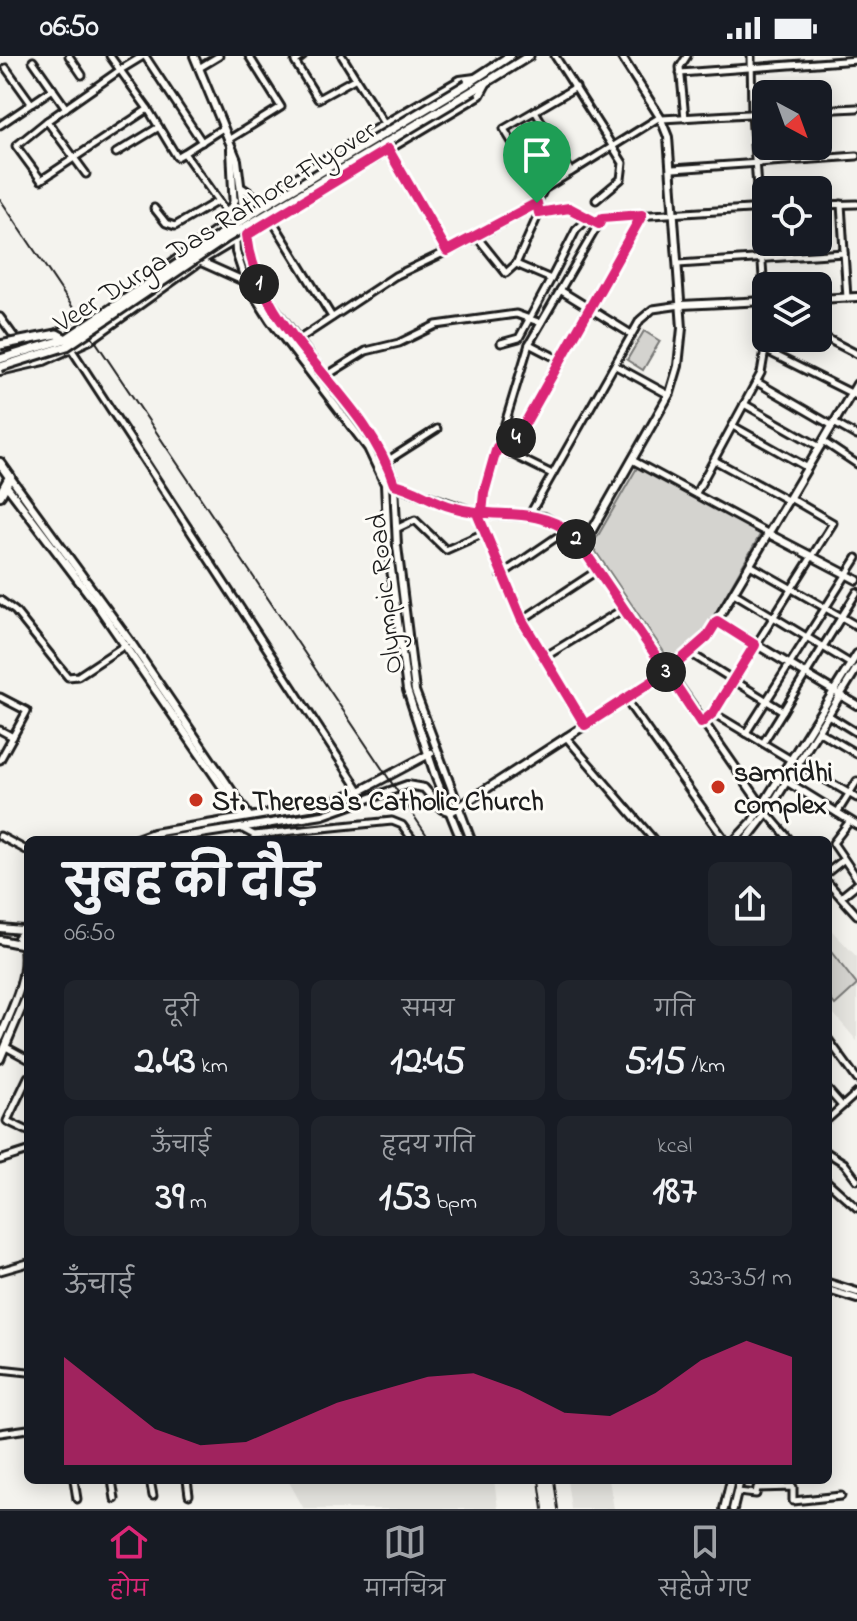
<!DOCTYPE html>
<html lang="hi">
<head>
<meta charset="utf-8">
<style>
  body { margin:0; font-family:"Indie Flower","Playpen Sans Deva",sans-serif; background:#20242c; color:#f1f3f6; height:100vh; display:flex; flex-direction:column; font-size:30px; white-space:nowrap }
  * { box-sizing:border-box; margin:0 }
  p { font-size:26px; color:#9ea1a6 }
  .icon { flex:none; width:44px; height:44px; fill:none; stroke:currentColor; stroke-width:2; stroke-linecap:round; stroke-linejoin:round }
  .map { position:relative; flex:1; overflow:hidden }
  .drawer { position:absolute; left:24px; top:780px; width:808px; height:648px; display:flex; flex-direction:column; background:#171b24; border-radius:12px; box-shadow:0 4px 20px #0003 }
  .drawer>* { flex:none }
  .needle { width:52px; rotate:139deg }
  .buttons { position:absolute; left:752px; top:24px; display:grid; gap:16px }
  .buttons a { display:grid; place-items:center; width:80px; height:80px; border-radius:12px; background:#171b24; box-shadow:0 4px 20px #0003; font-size:40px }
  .pin { position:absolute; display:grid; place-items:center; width:68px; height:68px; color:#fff; margin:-82px -34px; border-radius:50% 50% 50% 0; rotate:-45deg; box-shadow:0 0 8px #0007 }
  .pin .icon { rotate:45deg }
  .km { position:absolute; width:40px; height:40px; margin:-20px; border-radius:50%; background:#222; color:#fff; font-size:22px; line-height:40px; text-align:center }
  .round { display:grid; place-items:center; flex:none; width:84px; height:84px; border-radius:12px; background:#20242c }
  .head { display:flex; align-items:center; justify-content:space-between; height:136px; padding:0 40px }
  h1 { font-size:44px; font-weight:700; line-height:60px }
  .figures { display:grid; grid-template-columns:repeat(3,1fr); gap:12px; height:136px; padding:8px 40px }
  .figures div { display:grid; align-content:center; border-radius:12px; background:#20242c; text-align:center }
  .figures b { font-size:40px; font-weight:700 }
  .figures small { font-size:22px; font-weight:400 }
  .figures p { font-size:22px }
  .chart { height:224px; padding:16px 40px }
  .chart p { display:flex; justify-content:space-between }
  .chart svg { width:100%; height:144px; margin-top:8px; fill:#db2777; opacity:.7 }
  .status { display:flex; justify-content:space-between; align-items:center; height:56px; padding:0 40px; background:#171b24; direction:ltr }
  .status svg { height:22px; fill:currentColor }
  .tab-bar { display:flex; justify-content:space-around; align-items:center; height:112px; border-top:2px solid #363941; background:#171b24; font-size:22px; color:#9ea1a6 }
  .tab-bar a { display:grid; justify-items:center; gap:4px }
  .tab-bar .selected { color:#db2777 }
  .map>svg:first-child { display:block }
  .built { fill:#e4e3de }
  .green { fill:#d4d3cf; stroke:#787876; stroke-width:2 }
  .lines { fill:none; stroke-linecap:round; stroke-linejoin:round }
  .minor-casing { stroke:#1c1c1c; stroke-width:11 }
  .tertiary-casing { stroke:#1c1c1c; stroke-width:12 }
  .secondary-casing { stroke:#1c1c1c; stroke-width:13 }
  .trunk-casing { stroke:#1c1c1c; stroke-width:14 }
  .minor { stroke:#fdfcf7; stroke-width:5 }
  .tertiary { stroke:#fdfcf7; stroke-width:6 }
  .secondary { stroke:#fdfcf7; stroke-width:7 }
  .trunk { stroke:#fdfcf7; stroke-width:8 }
  .rail { stroke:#1c1c1c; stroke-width:2 }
  .secondary-bridge-casing { stroke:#1c1c1c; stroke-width:13; stroke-linecap:butt }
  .secondary-bridge { stroke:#fdfcf7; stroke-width:7 }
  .route-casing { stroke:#fff; stroke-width:16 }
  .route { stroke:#db2777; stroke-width:10 }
  .poi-dot { fill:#c8321e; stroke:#fdfcf7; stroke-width:3 }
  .labels { text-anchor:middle; stroke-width:6; stroke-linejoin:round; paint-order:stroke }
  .street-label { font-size:28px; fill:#1c1c1c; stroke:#fdfcf7 }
  .poi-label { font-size:28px; font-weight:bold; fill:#1c1c1c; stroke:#fdfcf7; text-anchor:start }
</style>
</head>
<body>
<div class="status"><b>06:50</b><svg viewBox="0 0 49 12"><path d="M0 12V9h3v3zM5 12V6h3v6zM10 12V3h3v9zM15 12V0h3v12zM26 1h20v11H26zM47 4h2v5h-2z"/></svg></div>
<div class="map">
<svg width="857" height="1453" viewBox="0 0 857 1453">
  <rect width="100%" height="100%" fill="#f4f3ee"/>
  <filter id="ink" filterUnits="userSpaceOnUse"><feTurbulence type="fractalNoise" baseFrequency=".0125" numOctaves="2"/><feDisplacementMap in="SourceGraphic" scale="16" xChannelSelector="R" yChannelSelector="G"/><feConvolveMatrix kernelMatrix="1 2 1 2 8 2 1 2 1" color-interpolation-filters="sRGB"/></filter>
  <g filter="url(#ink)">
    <g class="built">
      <path d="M 831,874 L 857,901 L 857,985 L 828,951 Z"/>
      <path d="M 288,1424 L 494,1424 L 498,1453 L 304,1453 Z"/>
      <path d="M 567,1424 L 609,1424 L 614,1453 L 571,1453 Z"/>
    </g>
    <g class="green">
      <path d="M 644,275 L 660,285 L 643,314 L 627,304 Z"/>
      <path d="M 638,410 L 761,477 L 705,576 L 670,605 L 592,490 Z"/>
      <path d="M 828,892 L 857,929 L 835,949 L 828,940 Z"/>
    </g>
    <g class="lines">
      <g class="minor-casing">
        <g id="minor">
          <path d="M 69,0 L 82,19"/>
          <path d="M 143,0 L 120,14 L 148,53"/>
          <path d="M 145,0 L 202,86"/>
          <path d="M 303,0 L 295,6 L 318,43 L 356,22"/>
          <path d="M 342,0 L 385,69"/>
          <path d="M 555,0 L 623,107 L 621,123 L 596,144"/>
          <path d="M 751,0 L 752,58 L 766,266"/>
          <path d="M 33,5 L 66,52"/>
          <path d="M 6,12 L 31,47"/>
          <path d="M 199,12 L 219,0"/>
          <path d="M 680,17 L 857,4"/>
          <path d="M 818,54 L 857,52"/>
          <path d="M 535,55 L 571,116"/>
          <path d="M 685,62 L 680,11 L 687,0"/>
          <path d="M 662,63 L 766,57"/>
          <path d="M 47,65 L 16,90 L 41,124 L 148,53 L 177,101 L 184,97"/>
          <path d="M 0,69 L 53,33"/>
          <path d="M 223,72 L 184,97 L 226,156"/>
          <path d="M 228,84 L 281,51 L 249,0"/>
          <path d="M 388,93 L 447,195"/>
          <path d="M 116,97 L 159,71"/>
          <path d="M 673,113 L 857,100"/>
          <path d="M 86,118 L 47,65 L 120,14 L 110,0"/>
          <path d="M 542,135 L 504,73 L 576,31"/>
          <path d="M 841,148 L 847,242"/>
          <path d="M 818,149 L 857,148"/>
          <path d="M 154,152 L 166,167 L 175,170 L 218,145"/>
          <path d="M 539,157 L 537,147 L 544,133 L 660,61"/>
          <path d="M 272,164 L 332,261"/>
          <path d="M 516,208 L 506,217 L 477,181 L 537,147"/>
          <path d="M 678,208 L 844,197"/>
          <path d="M 551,223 L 576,174 L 589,162"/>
          <path d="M 560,234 L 631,278"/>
          <path d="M 0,261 L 31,304"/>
          <path d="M 818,278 L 857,298"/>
          <path d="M 298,284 L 395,220 L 477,181"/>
          <path d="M 501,287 L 519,282 L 551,223 L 516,208 L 539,157 L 569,152 L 599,168"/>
          <path d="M 529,288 L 560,304"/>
          <path d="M 72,294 L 360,735"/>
          <path d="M 767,295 L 857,340"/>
          <path d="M 616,310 L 669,339"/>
          <path d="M 326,320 L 366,295 L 399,287 L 436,269 L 516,258 L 541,267"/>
          <path d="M 757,326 L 833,370"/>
          <path d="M 744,348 L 820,391"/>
          <path d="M 834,367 L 857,380"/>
          <path d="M 733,370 L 808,412"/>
          <path d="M 824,386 L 857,408"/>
          <path d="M 497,391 L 550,417"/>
          <path d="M 509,396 L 641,160"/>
          <path d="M 632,404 L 769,478"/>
          <path d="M 714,404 L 789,445"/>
          <path d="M 387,405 L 437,373"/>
          <path d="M 696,437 L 761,317 L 767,282"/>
          <path d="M 477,457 L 522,564 L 585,669"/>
          <path d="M 482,457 L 484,437 L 529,288 L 602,162 L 766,152"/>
          <path d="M 530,458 L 640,264 L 653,253 L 681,249"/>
          <path d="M 398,472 L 415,464 L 446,494 L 484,477"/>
          <path d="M 750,509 L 857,570"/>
          <path d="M 501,519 L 567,474"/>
          <path d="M 734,537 L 851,608"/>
          <path d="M 0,544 L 15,555 L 68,621 L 78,620 L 125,589"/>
          <path d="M 522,564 L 598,514"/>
          <path d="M 690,597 L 783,655"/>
          <path d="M 543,602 L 625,552"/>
          <path d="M 0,641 L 27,655 L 0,704"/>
          <path d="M 626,644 L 725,784"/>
          <path d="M 713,657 L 791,704"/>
          <path d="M 828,659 L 857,677"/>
          <path d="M 702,667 L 713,657 L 833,467 L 790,442"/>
          <path d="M 0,674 L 13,681"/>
          <path d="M 818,675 L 857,698"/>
          <path d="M 746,677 L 857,502"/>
          <path d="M 566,681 L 654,784"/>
          <path d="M 763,687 L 857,536"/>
          <path d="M 797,707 L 857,742"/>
          <path d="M 767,757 L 790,784"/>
          <path d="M 837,757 L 857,725"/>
          <path d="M 850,765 L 833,787 L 857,822"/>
          <path d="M 241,772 L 254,779 L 392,765 L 402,769 L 413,784"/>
          <path d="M 0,780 L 28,795"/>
          <path d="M 828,816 L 843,804"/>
          <path d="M 828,827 L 857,859"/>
          <path d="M 841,841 L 857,828"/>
          <path d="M 828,983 L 857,1023"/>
          <path d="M 6,991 L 28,1003"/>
          <path d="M 28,1021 L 7,1065 L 28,1075"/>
          <path d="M 828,1034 L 842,1050"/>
          <path d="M 828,1063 L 857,1037"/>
          <path d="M 828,1097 L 844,1107 L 857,1124"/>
          <path d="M 0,1104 L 28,1095"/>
          <path d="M 828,1126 L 857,1152"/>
          <path d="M 0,1215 L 28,1207"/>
          <path d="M 0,1313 L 28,1316"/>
          <path d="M 0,1377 L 28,1373"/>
          <path d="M 74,1424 L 77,1443"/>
          <path d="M 112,1424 L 115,1443"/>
          <path d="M 150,1424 L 153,1440"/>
          <path d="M 187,1424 L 189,1439"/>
          <path d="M 738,1436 L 756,1438 L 757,1432 L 793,1431 L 793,1445 L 841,1440"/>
        </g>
      </g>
      <g class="tertiary-casing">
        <g id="tertiary">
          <path d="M 194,0 L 237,104 L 250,209 L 262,235 L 387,405 L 394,428 L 397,490 L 415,635 L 471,784"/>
          <path d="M 231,93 L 236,196 L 246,226 L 270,264 L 368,392 L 385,428 L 388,490 L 407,634 L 436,722 L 461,784"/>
          <path d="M 242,132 L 260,144"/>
          <path d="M 222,167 L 235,144"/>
          <path d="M 199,205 L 246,226"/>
          <path d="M 157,218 C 252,145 356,84 460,24 L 475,22"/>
          <path d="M 818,243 L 857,241"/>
          <path d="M 681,249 L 766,245"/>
          <path d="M 0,295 L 23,292 L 88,264"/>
          <path d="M 0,315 L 44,305 L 90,284 L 199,206 L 480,39 L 487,26"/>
          <path d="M 10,421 L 130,585 L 249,760"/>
          <path d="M 392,428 L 477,457 L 544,461 L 572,477 L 767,757"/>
          <path d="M 6,429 L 97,549 L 243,761"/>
          <path d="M 769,478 L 857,524"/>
          <path d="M 582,492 L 670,337 L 678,310 L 682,272 L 668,81 L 660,61 L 621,0"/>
          <path d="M 717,565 L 857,649"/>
          <path d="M 786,725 L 857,769"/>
          <path d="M 134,784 L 153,777 L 322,749 L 360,735 L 431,697"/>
          <path d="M 162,784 L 323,759 L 407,729 L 424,732 L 442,753 L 451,756 L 667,616 L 707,581 L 857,328"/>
          <path d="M 735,784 L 752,766 L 857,598"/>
          <path d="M 746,784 L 767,757 L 857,612"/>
          <path d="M 0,872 L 22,874"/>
          <path d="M 0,884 L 20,888"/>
          <path d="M 24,892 L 18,882 L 28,870"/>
          <path d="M 0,982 C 12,952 28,924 24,892"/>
          <path d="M 0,1003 L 28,937"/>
          <path d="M 828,1227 L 857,1236"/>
          <path d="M 828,1234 L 857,1243"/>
          <path d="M 724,1453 L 731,1424"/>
          <path d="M 733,1453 L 740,1424"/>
        </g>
      </g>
      <g class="secondary-casing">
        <g id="secondary">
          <path d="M 467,28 L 510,0"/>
          <path d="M 474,34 L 529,0"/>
        </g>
      </g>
      <g class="trunk-casing">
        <path id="trunk" d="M 0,407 L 10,421 L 0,439"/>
      </g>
      <use href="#minor" class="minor"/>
      <use href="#tertiary" class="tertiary"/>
      <use href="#secondary" class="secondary"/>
      <use href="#trunk" class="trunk"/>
      <g class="rail">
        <path d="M 0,143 L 430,784"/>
        <path d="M 539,1424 L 543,1453"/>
        <path d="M 554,1424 L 558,1453"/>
      </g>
      <g class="secondary-bridge-casing">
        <g id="secondary-bridge">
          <path d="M 0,289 L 57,278 L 66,283"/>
          <path d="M 0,303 L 66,283 L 259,153 L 467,28"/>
          <path d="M 0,311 L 67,290 L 225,183 L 474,34"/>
        </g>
      </g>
      <use href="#secondary-bridge" class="secondary-bridge"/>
    </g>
  </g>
  <g class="lines" filter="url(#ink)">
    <g class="route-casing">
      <path id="route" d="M 537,147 L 447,195 L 388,93 L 247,179 C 258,280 364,334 394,428 C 414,432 433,446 452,451 C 496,465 531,448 572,477 L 667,616 L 707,581 L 717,565 L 755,589 L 713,657 L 701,667 L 667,616 L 585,669 L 522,564 L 477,457 L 482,457 L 484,437 L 497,391 L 509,396 L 642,159 L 602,162 L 599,168 L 569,152 L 539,157 L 537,147"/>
    </g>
    <use href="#route" class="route"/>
  </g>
  <g class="poi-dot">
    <circle cx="718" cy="731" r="8"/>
    <circle cx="196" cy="744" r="8"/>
  </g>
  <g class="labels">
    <g class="street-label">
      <text transform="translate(214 169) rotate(-32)" y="10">Veer Durga Das Rathore Flyover</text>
      <text transform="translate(383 538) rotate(-96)" y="10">Olympic Road</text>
    </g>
    <g class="poi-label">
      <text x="734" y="725">samridhi<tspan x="734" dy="32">complex</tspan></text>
      <text x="212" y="754">St. Theresa's Catholic Church</text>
    </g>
  </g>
</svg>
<div class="buttons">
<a><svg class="needle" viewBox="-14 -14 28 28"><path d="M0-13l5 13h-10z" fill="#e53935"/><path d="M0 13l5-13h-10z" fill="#9ea1a6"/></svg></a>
<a><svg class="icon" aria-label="locate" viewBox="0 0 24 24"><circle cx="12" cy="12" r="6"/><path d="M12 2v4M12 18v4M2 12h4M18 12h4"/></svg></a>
<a><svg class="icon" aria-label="layers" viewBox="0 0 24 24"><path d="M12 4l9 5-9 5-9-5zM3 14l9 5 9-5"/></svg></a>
</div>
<div class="pin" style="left:537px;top:147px;background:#1e9e55"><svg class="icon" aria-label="arrive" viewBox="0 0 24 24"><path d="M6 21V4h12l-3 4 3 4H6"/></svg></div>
<b class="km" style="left:259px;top:228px">1</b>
<b class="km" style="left:576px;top:483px">2</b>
<b class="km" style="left:666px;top:616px">3</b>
<b class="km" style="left:516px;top:382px">4</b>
<section class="drawer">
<div class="head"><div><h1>सुबह की दौड़</h1><p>06:50</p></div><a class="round"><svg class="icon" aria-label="share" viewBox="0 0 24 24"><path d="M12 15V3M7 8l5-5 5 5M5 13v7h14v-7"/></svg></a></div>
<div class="figures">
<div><p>दूरी</p><b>2.43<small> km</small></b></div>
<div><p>समय</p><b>12:45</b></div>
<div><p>गति</p><b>5:15<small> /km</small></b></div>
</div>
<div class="figures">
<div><p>ऊँचाई</p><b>39<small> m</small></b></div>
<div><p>हृदय गति</p><b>153<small> bpm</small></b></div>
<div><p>kcal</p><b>187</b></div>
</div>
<div class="chart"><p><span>ऊँचाई</span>323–351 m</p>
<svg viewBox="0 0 160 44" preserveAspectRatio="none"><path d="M0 44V11L10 22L20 33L30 38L40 37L50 31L60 25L70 21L80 17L90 16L100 21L110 28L120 29L130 22L140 12L150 6L160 11V44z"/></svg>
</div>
</section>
</div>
<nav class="tab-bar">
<a class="selected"><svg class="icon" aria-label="home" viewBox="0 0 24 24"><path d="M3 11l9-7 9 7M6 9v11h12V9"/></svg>होम</a>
<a><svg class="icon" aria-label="map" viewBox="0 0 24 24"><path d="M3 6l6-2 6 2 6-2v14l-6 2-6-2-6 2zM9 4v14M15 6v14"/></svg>मानचित्र</a>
<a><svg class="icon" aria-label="saved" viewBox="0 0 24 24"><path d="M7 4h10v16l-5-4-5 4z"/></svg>सहेजे गए</a>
</nav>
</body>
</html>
